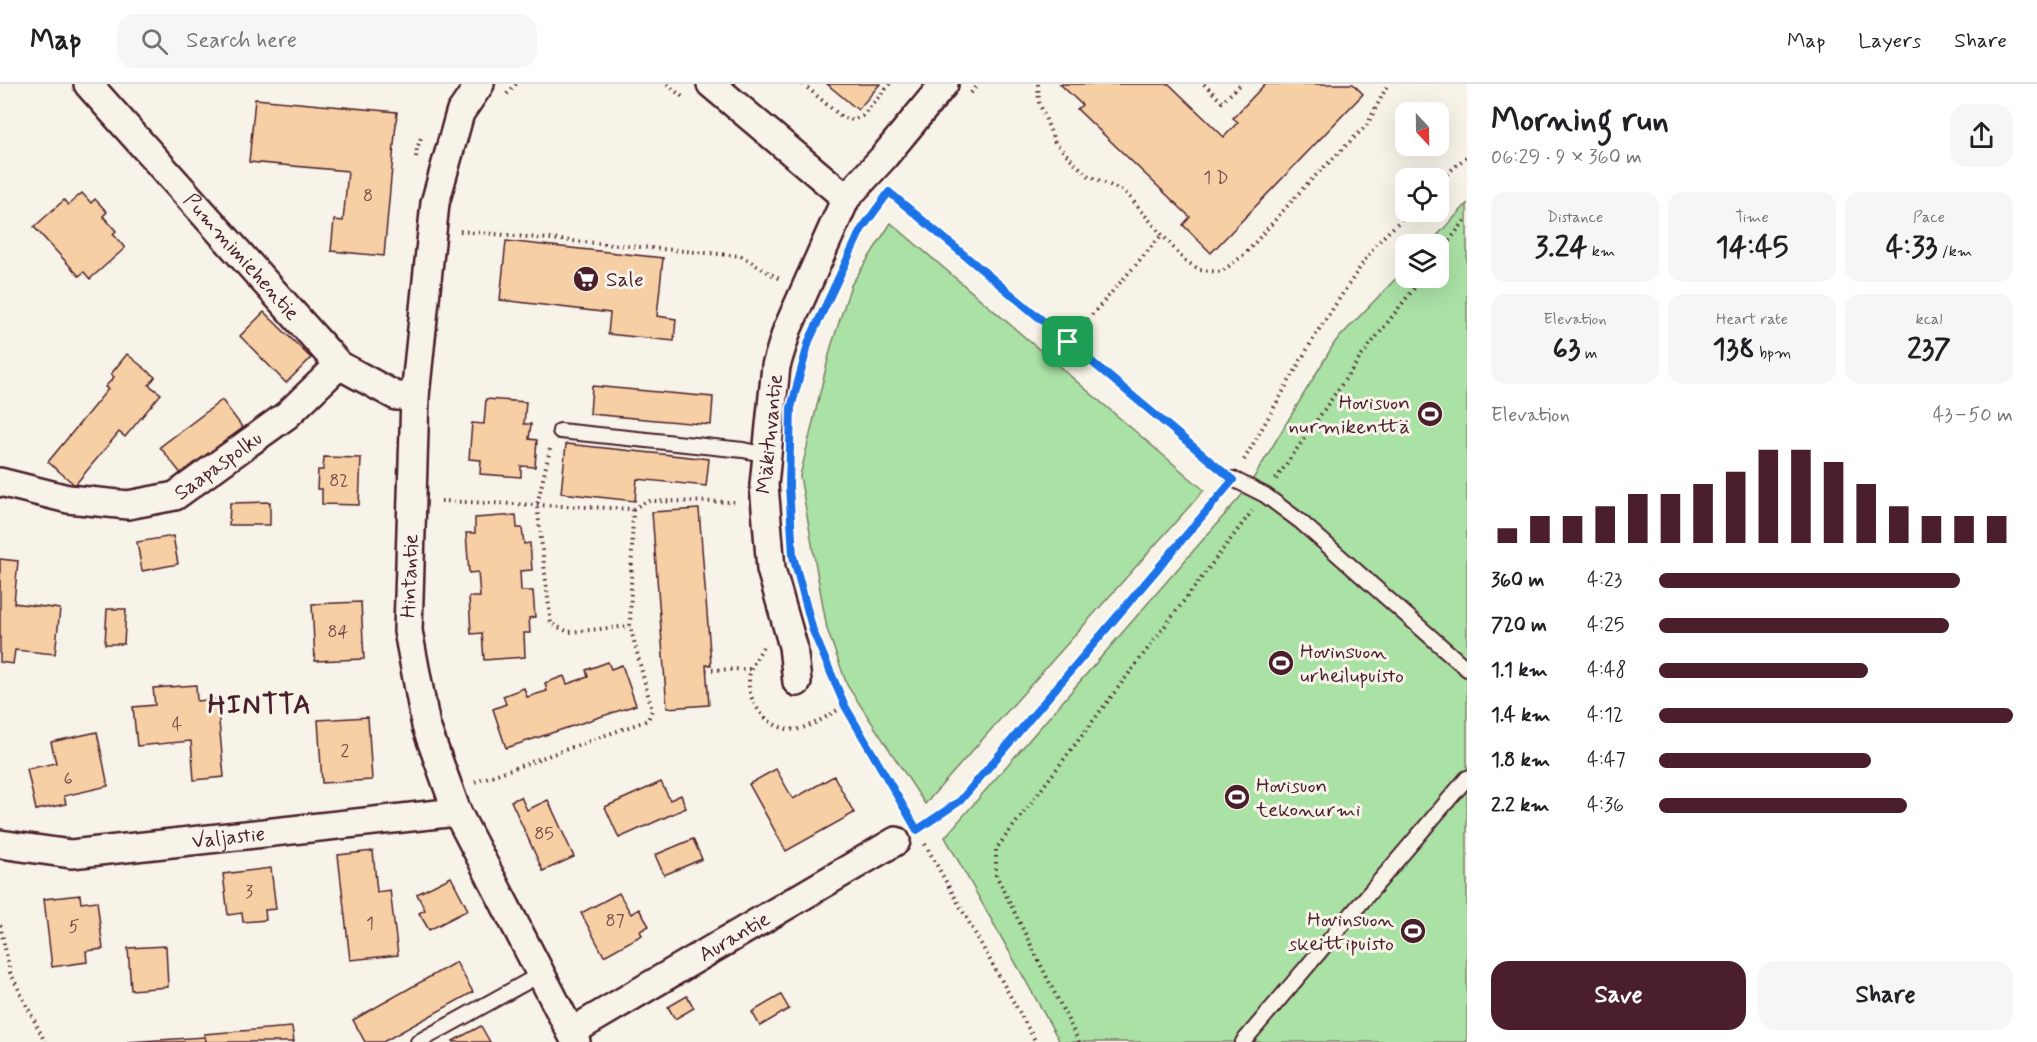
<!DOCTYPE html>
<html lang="en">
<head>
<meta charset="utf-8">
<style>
  body { margin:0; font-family:Mynerve,sans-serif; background:#f6f6f6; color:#202124; height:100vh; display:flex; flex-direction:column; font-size:22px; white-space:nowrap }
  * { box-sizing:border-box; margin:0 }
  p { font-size:20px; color:#757577 }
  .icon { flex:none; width:33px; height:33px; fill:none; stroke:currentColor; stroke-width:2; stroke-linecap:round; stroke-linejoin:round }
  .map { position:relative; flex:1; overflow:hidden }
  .side { display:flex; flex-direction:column; background:#fff; width:570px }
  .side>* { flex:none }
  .needle { width:39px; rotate:158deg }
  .fabs { position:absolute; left:1395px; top:18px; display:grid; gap:12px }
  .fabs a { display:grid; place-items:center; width:54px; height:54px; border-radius:12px; background:#fff; box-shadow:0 6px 24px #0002; font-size:30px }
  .pin { position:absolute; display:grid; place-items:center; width:51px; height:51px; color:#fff; margin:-26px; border-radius:12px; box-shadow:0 3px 9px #0006 }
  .round { display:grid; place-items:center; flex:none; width:63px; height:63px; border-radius:18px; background:#f6f6f6 }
  .summary { display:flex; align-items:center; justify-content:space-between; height:102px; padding:0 24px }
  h1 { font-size:33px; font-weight:700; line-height:45px }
  .stats { display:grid; grid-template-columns:repeat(3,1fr); gap:9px; height:102px; padding:6px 24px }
  .stats div { display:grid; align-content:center; border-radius:15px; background:#f6f6f6; text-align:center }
  .stats b { font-size:30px; font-weight:700 }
  .stats small { font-size:16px; font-weight:400 }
  .stats p { font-size:16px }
  .chart { height:168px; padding:12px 24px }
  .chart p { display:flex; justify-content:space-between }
  .chart svg { width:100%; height:108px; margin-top:6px; stroke:#4a1f2b; stroke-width:6 }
  .cta { display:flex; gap:12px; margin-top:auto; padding:12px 24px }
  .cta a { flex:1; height:69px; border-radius:18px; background:#4a1f2b; color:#fff; font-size:24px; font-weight:700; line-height:69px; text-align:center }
  .cta a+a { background:#f6f6f6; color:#202124 }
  ul { padding:0 24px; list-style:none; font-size:20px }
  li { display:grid; grid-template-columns:96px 72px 1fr; align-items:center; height:45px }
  li i { height:15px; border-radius:8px; background:#4a1f2b }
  header { display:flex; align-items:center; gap:36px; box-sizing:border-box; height:84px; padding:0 30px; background:#fff; border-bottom:2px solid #e0e0e0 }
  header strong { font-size:28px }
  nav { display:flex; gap:33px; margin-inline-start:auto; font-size:21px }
  .search { width:420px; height:54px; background:#f6f6f6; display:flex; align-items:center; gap:15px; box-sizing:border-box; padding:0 21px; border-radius:18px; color:#757577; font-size:22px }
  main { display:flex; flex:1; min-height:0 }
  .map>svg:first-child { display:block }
  .green { fill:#aae1a5; stroke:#7a8068; stroke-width:1.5 }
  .building { fill:#f6cfa5; stroke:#4a1f2b; stroke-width:1.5 }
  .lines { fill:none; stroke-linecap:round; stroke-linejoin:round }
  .service-casing { stroke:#4a1f2b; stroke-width:18 }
  .minor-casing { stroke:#4a1f2b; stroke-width:32 }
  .path { stroke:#4a1f2b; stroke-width:4; stroke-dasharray:1.5 4.5; stroke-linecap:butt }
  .service { stroke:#f7f3e8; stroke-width:14 }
  .minor { stroke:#f7f3e8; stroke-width:27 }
  .route-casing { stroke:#fff; stroke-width:12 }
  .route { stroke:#1a73e8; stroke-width:8 }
  .labels { text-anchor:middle; stroke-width:6; stroke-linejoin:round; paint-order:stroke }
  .number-label { font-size:18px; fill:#754b4a }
  .street-label { font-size:21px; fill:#4a1f2b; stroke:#f7f3e8 }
  .poi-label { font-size:21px; fill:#4a1f2b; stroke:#f7f3e8; text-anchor:start }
  .district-label { font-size:27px; font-weight:bold; letter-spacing:1.5px; fill:#4a1f2b; stroke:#f7f3e8 }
</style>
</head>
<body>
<header>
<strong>Map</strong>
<div class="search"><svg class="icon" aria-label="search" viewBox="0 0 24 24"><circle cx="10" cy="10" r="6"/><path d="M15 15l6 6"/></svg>Search here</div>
<nav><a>Map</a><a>Layers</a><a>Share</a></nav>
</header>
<main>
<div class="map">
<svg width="1467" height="958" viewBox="0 0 1467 958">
  <rect width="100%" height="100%" fill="#f7f3e8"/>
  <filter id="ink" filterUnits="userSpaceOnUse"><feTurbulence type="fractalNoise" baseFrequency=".0167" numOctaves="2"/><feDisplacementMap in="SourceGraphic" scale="12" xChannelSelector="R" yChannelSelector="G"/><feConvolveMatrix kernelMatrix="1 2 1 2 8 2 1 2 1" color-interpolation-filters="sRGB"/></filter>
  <g filter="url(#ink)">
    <g class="green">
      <path d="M 1467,120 L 1467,958 L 1060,958 L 945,753 L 1247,405 L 1335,258 L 1405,185 L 1406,194 L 1438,194 L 1438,160 L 1429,160 Z"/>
      <path d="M 891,139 L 1204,406 L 925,720 L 847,601 L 827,545 L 800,392 L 831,263 L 851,201 Z"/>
    </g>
    <g class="building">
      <path d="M 827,0 L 880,0 L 858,26 Z"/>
      <path d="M 1060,0 L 1169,0 L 1224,53 L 1238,38 L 1233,34 L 1265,0 L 1353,0 L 1363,10 L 1211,169 L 1183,141 L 1190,133 L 1077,25 L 1082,21 Z"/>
      <path d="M 255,15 L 397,28 L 384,172 L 331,167 L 334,136 L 343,137 L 348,87 L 249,78 Z"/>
      <path d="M 82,109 L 91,119 L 95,115 L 107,128 L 103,132 L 116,147 L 113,150 L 125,164 L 90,195 L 84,188 L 79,192 L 34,143 L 64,116 L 68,121 Z"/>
      <path d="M 506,157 L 663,174 L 657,232 L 676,235 L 674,257 L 608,250 L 610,229 L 500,216 Z"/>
      <path d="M 264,228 L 311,274 L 286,299 L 240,252 Z"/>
      <path d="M 127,270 L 155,293 L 149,301 L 161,310 L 125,353 L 119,348 L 75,401 L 48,378 L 108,305 L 105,303 L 114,293 L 111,290 Z"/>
      <path d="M 592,302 L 713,313 L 711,341 L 590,330 Z"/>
      <path d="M 486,315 L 526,318 L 524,340 L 531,340 L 529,355 L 537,356 L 535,383 L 521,382 L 521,393 L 480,390 L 481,376 L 469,375 L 472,339 L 484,340 Z"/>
      <path d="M 222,316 L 243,344 L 182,391 L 160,363 Z"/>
      <path d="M 566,360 L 709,375 L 706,402 L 637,395 L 635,417 L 561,409 Z"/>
      <path d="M 324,373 L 361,374 L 359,421 L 322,420 L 322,405 L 317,405 L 318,386 L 323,386 Z"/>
      <path d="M 270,418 L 270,441 L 229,441 L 230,419 Z"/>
      <path d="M 699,425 L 711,581 L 706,581 L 709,621 L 667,624 L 652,428 Z"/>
      <path d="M 516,431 L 517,444 L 522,444 L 524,460 L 530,459 L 532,486 L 520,487 L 521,507 L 533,507 L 535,533 L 529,534 L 530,549 L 524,549 L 525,573 L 484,576 L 482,549 L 471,550 L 469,513 L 480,513 L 478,488 L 469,489 L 466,449 L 475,449 L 475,434 Z"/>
      <path d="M 173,452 L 178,480 L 142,487 L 137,458 Z"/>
      <path d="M 0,475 L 18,477 L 14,519 L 60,525 L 55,570 L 15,566 L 13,580 L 0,578 Z"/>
      <path d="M 361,518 L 364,575 L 315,577 L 312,520 Z"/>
      <path d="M 107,525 L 126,525 L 124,560 L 105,560 Z"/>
      <path d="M 608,578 L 611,585 L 622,581 L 636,621 L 506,664 L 493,625 L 506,620 L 503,612 L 524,604 L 527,613 L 547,607 L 545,599 L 564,592 L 567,600 L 588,593 L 586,586 Z"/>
      <path d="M 196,601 L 197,617 L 217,615 L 224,693 L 194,696 L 191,657 L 137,662 L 133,623 L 155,621 L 153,604 Z"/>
      <path d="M 368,633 L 372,696 L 322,699 L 318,636 Z"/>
      <path d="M 97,648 L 108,702 L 64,712 L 66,720 L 36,726 L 27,685 L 56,679 L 51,658 Z"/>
      <path d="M 776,685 L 793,715 L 834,692 L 854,729 L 786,767 L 749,700 Z"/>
      <path d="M 661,698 L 670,716 L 681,711 L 686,724 L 619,754 L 605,723 Z"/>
      <path d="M 521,713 L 527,726 L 548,716 L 574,773 L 543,787 L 511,717 Z"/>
      <path d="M 693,755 L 702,775 L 664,791 L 655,771 Z"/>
      <path d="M 373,767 L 377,808 L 390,806 L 398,871 L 350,876 L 338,771 Z"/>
      <path d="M 271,784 L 276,825 L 265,826 L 266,836 L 243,838 L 242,829 L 228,831 L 223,790 Z"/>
      <path d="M 451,793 L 468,826 L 429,846 L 419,829 L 425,826 L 417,810 Z"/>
      <path d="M 619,809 L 631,830 L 639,825 L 649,842 L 640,847 L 642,851 L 604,872 L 581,829 Z"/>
      <path d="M 80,811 L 81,819 L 97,817 L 103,865 L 86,867 L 87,878 L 52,883 L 44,815 Z"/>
      <path d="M 166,862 L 168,903 L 131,906 L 128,864 Z"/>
      <path d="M 456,878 L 473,908 L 383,958 L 365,958 L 353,936 Z"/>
      <path d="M 781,911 L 789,925 L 760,942 L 752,928 Z"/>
      <path d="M 687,912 L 694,924 L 675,935 L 668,923 Z"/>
      <path d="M 481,942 L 490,958 L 454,958 L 453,957 Z"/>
      <path d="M 292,943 L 294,958 L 206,958 L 204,950 Z"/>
      <path d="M 205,953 L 206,958 L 127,958 Z"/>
    </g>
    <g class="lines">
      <g class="service-casing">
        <g id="service">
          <path d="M 560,347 L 743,366 L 767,371"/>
          <path d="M 1233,395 L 1265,411 L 1301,438 L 1467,585"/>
          <path d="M 418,958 L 541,890"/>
          <path d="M 1243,958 L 1467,694"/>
        </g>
      </g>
      <g class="minor-casing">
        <g id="minor">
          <path id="s1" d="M 88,0 L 339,281 L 396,312 L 415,312"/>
          <path d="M 480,0 L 460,29 L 435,119 L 415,312 L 408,547 L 426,642 L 457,728 L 576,958"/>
          <path d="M 711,0 L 846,114 L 883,74 L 944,0"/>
          <path id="s2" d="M 0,398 L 68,415 L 128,421 L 175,412 L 287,331 L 339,281"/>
          <path id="s3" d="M 797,598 L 793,562 L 771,485 L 764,401 L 767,371 L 776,282 L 787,246 L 846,114"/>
          <path id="s4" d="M 0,760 L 71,770 L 457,728"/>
          <path id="s5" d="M 571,948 L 896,757"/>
        </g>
      </g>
      <g class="path">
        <path d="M 667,0 L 685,15"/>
        <path d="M 803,0 L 843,34 L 853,36 L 862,32 L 890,0"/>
        <path d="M 1038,0 L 1039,18 L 1055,59 L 1087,91 L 1125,108 L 1184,176 L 1200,186 L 1221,188 L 1244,171 L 1306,101 L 1367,41 L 1388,0"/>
        <path d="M 1204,0 L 1222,18 L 1241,0"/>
        <path d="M 971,9 L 979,0"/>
        <path d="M 507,10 L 516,0"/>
        <path d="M 416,73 L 417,64 L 421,54"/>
        <path d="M 1438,98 L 1467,72"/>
        <path d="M 889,108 L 1217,382"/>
        <path d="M 460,147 L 741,172 L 781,196"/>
        <path d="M 1438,171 L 1467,134"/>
        <path d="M 1068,258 L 1161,152"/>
        <path d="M 550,365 L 537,421 L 551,540 L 569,548 L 630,542"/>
        <path d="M 1244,376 L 1316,250 L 1375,161 L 1409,128"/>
        <path d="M 1276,395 L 1360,274 L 1422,194"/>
        <path d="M 441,417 L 633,425 L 647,417 L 737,418"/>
        <path d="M 763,563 C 757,574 749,584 749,597 C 747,622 774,650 799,645 C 815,641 830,630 845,622"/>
        <path d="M 825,576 L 845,622 L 908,730"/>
        <path d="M 706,586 L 751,585"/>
        <path d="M 475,698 L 648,636 L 652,626 L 630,542 L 633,425"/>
        <path d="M 920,744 L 960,717 L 1219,412"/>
        <path d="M 925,760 L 1036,958"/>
        <path d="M 0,841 L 10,888 L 45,958"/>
        <path d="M 1079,958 L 996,791 L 996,765 L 1252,427"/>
      </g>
      <use href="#service" class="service"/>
      <use href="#minor" class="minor"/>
    </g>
  </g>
  <g class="lines" filter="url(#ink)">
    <g class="route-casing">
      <path id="route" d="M 889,108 L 1233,396 L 960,717 L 917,746 L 845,622 L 813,547 L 793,472 L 789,401 L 791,324 L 809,257 L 861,146 Z"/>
    </g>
    <use href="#route" class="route"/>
  </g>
  <defs>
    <g id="supermarket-disc" transform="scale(1.35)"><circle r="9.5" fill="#4a1f2b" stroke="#f7f3e8"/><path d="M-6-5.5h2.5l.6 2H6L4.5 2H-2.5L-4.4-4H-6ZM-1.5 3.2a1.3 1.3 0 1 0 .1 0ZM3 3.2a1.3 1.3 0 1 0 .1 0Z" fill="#fff"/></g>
    <g id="stadium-disc" transform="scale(1.35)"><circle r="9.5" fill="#4a1f2b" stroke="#f7f3e8"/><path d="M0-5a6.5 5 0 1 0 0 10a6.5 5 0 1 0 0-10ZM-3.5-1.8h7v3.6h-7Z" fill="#fff"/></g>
  </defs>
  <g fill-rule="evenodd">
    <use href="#supermarket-disc" x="586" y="195"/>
    <use href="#stadium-disc" x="1430" y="330"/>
    <use href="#stadium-disc" x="1281" y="579"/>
    <use href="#stadium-disc" x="1237" y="713"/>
    <use href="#stadium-disc" x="1413" y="847"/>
  </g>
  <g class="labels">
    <g class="number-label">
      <text x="1216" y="99">1 D</text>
      <text x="368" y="117">8</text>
      <text x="339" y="402">82</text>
      <text x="338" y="553">84</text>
      <text x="177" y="646">4</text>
      <text x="345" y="672">2</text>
      <text x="68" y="700">6</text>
      <text x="544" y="755">85</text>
      <text x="249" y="813">3</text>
      <text x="615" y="842">87</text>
      <text x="370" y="845">1</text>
      <text x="74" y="848">5</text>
    </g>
    <g class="street-label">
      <text dy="7" stroke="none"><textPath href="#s1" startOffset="231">Pummimiehentie</textPath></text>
      <text dy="7" stroke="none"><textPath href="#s3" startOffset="252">Mäkituvantie</textPath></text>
      <text dy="7" stroke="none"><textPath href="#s2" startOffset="231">Saapaspolku</textPath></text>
      <text transform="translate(409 492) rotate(-88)" y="7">Hintantie</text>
      <text dy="7" stroke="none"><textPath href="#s4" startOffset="230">Valjastie</textPath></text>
      <text dy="7" stroke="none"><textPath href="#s5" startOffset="189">Aurantie</textPath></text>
    </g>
    <g class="poi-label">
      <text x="606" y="202">Sale</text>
      <text x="1410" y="325" text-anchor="end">Hovisuon<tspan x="1410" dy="24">nurmikenttä</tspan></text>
      <text x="1300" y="574">Hovinsuon<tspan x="1300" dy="24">urheilupuisto</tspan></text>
      <text x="1256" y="708">Hovisuon<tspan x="1256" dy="24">tekonurmi</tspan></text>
      <text x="1394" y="842" text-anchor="end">Hovinsuon<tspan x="1394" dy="24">skeittipuisto</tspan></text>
    </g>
    <g class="district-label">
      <text x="260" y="629">HINTTA</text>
    </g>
  </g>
</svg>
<div class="fabs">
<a><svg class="needle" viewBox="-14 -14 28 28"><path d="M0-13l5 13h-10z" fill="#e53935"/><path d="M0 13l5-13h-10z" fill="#757577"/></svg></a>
<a><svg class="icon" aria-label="locate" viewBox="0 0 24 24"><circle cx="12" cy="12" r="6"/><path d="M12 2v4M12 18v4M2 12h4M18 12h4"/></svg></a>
<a><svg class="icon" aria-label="layers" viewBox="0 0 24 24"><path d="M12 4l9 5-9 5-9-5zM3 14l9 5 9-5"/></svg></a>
</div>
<div class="pin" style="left:1068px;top:258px;background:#1e9e55"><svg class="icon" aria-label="arrive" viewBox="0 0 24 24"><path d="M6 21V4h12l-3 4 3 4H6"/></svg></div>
</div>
<section class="side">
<div class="summary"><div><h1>Morning run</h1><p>06:29 · 9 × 360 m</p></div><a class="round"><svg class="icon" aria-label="share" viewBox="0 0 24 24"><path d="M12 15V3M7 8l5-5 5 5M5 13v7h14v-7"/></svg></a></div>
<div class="stats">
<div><p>Distance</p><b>3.24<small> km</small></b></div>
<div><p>Time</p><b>14:45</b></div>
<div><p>Pace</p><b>4:33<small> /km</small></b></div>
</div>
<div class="stats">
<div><p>Elevation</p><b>63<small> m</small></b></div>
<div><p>Heart rate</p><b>138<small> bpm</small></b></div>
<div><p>kcal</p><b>237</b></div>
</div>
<div class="chart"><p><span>Elevation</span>43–50 m</p>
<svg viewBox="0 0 160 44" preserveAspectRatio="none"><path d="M5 44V38M15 44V33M25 44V33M35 44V29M45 44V24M55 44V24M65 44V20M75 44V15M85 44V6M95 44V6M105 44V11M115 44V20M125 44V29M135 44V33M145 44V33M155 44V33"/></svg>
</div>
<ul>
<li><b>360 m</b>4:23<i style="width:85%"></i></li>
<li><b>720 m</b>4:25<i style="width:82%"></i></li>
<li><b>1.1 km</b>4:48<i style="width:59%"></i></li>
<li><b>1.4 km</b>4:12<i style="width:100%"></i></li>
<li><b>1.8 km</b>4:47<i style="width:60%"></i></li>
<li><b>2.2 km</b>4:36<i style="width:70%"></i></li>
</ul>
<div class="cta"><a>Save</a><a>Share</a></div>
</section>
</main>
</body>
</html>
